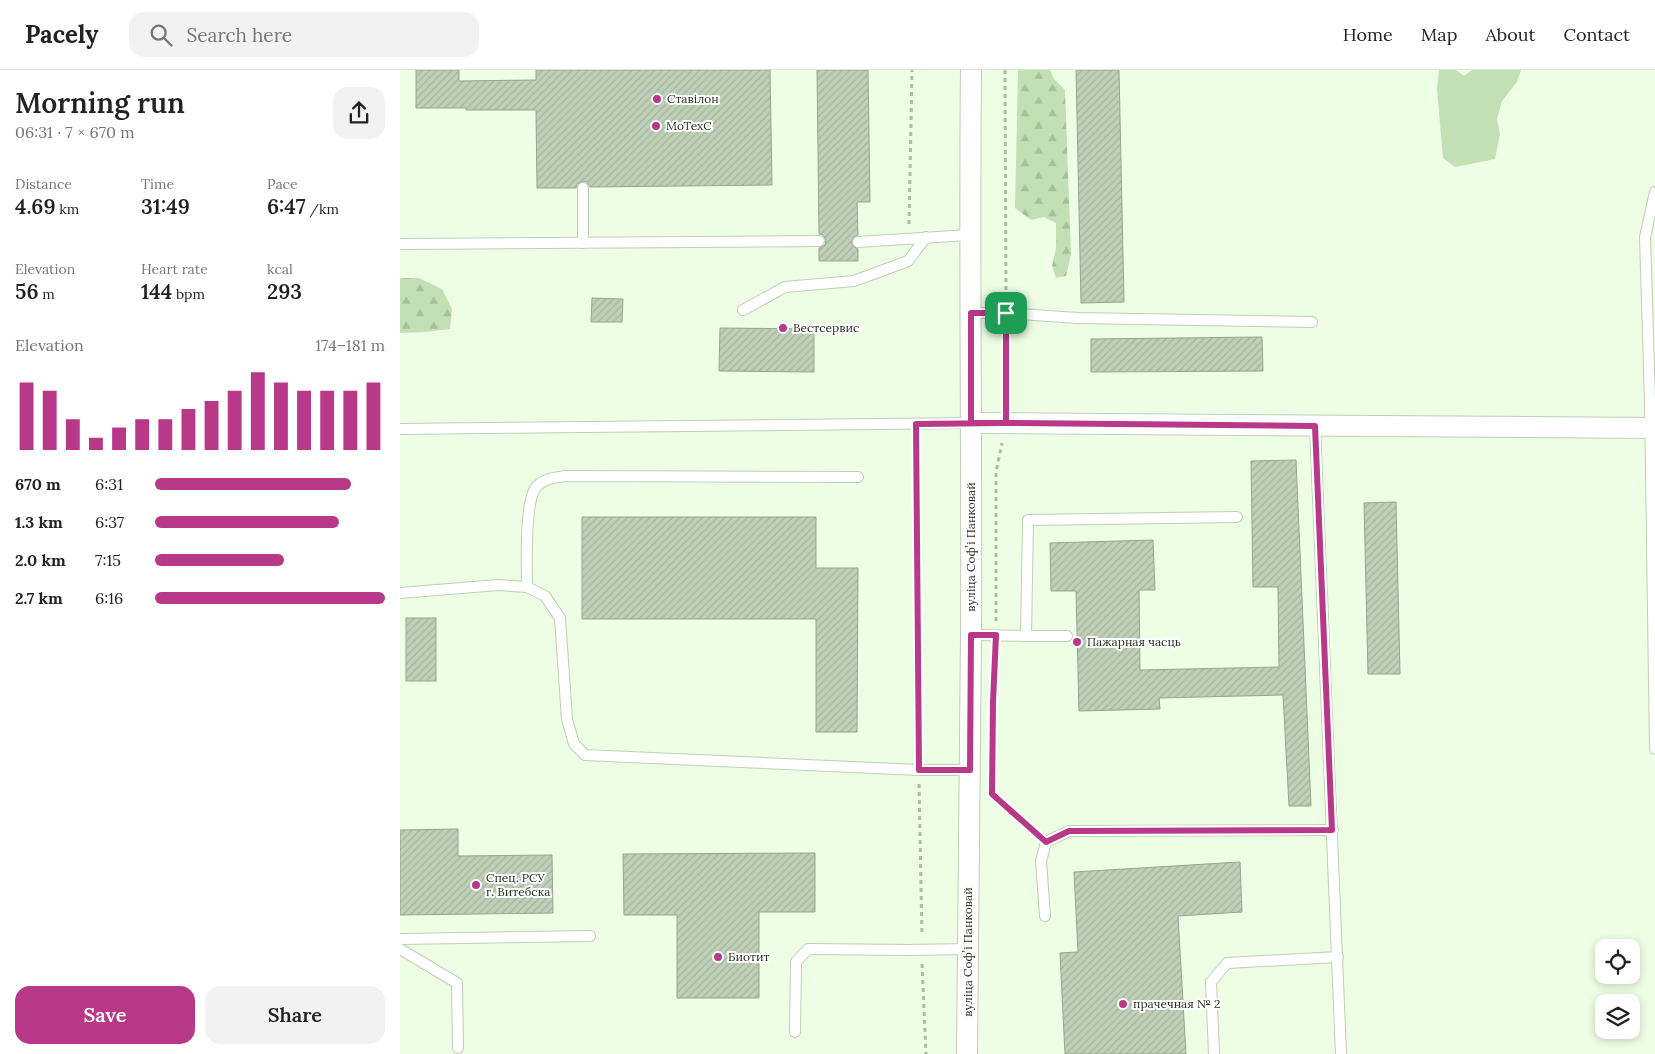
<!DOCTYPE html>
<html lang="en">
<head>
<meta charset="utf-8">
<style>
  body { margin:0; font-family:Lora,serif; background:#f2f2f2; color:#222; height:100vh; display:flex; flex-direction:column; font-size:19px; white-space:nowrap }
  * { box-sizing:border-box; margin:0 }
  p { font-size:16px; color:#767676 }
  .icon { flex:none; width:28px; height:28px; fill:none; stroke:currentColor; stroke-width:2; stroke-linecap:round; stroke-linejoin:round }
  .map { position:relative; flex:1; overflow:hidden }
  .side { display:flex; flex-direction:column; background:#fff; width:400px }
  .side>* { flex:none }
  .controls { position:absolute; left:1195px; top:869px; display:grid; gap:10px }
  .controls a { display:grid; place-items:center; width:45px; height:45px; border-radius:10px; background:#fff; box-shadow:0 2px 8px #0003; font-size:25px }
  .pin { position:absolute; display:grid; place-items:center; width:42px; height:42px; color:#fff; margin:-21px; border-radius:10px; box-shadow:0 2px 8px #0006 }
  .round { display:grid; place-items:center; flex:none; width:52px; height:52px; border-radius:15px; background:#f2f2f2 }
  .head { display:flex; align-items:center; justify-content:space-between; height:85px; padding:0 15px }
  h1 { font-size:28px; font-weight:600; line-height:38px }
  .figures { display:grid; grid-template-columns:repeat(3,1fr); gap:8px; height:85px; padding:5px 15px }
  .figures div { display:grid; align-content:center }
  .figures b { font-size:21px; font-weight:600 }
  .figures small { font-size:14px; font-weight:400 }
  .figures p { font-size:14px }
  .chart { height:140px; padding:10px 15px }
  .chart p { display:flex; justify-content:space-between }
  .chart svg { width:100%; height:90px; margin-top:5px; stroke:#b73988; stroke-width:6 }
  .button { display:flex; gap:10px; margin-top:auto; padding:10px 15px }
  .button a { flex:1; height:58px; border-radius:15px; background:#b73988; color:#fff; font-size:20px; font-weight:600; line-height:58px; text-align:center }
  .button a+a { background:#f2f2f2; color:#222 }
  ul { padding:0 15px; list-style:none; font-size:16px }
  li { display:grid; grid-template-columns:80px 60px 1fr; align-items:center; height:38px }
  li i { height:12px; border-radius:6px; background:#b73988 }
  header { display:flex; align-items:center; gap:30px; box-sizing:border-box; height:70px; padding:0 25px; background:#fff; border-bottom:1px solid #e0e0e0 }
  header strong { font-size:24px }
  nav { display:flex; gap:28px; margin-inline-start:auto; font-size:18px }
  .search { width:350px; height:45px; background:#f2f2f2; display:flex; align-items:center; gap:12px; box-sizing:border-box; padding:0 18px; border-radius:15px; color:#767676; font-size:19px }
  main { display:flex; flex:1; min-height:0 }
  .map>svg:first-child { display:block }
  .green { fill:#c2e0b4 }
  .forest { fill:url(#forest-firs) }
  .building { fill:url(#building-hatch); stroke:#95a58e }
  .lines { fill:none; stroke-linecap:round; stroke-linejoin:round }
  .service-casing { stroke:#becfb7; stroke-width:12 }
  .minor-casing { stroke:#becfb7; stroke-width:22 }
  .path { stroke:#adbba7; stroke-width:3; stroke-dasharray:4 4; stroke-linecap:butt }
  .service { stroke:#fff; stroke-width:10 }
  .minor { stroke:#fff; stroke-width:20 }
  .route-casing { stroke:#fff; stroke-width:10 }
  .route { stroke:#b73988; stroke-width:6 }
  .poi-dot { fill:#b73988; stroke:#fff; stroke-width:2 }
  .labels { text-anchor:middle; stroke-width:4; stroke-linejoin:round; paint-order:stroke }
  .poi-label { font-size:12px; fill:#282e25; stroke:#fff; text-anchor:start }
  .street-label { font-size:12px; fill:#282e25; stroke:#fff }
</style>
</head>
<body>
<header>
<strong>Pacely</strong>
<div class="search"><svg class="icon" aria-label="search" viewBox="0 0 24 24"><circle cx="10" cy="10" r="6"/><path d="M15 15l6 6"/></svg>Search here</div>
<nav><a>Home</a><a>Map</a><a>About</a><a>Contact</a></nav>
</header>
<main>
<section class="side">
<div class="head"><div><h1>Morning run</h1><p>06:31 · 7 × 670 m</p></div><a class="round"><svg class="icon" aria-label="share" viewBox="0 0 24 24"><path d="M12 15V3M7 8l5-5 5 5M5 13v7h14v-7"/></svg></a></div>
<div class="figures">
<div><p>Distance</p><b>4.69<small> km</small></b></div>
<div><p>Time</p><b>31:49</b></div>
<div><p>Pace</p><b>6:47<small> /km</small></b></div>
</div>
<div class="figures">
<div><p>Elevation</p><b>56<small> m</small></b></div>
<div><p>Heart rate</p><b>144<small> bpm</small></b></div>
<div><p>kcal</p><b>293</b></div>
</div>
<div class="chart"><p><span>Elevation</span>174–181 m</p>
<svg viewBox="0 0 160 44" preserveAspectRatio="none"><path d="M5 44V11M15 44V15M25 44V29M35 44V38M45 44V33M55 44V29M65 44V29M75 44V24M85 44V20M95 44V15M105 44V6M115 44V11M125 44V15M135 44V15M145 44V15M155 44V11"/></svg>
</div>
<ul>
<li><b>670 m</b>6:31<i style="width:85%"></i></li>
<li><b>1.3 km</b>6:37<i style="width:80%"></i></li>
<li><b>2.0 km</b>7:15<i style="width:56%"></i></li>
<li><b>2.7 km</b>6:16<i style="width:100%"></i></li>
</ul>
<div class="button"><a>Save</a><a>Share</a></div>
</section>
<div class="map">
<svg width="1255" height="984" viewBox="0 0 1255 984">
  <defs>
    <pattern id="forest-firs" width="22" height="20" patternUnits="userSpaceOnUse" patternTransform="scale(1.25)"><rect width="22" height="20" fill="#c2e0b4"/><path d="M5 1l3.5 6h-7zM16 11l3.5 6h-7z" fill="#a7c09b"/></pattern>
    <pattern id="building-hatch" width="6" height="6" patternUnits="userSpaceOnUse" patternTransform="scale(1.25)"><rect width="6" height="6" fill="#bfd0b8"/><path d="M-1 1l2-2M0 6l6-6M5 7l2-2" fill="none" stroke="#a4b39e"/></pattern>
  </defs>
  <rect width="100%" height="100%" fill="#edfee5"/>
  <path class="green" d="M 1039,0 L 1056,0 L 1064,6 L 1072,0 L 1121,0 L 1117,12 L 1102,31 L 1097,49 L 1100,64 L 1095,89 L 1055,97 L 1043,88 L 1037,19 Z"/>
  <g class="forest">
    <path d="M 618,0 L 650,0 L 654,9 L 665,20 L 671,185 L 666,206 L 656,208 L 652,196 L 656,178 L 656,153 L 644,147 L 631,150 L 615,138 Z"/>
    <path d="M 0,208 L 19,208 L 42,219 L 52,239 L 50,259 L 25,262 L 0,263 Z"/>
  </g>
  <g class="building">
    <path d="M 16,0 L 59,0 L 59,11 L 136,10 L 136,0 L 370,0 L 372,115 L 190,117 L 187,112 L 183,111 L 177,114 L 176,118 L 137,118 L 136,40 L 66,40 L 66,38 L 16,38 Z"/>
    <path d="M 417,0 L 468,0 L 470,132 L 457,132 L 458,165 L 454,167 L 451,172 L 453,176 L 458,179 L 458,191 L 419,191 L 419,178 L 425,175 L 426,170 L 423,165 L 419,164 Z"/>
    <path d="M 676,0 L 719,0 L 724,232 L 681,233 Z"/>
    <path d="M 192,228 L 223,229 L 222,252 L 191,252 Z"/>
    <path d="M 320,258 L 414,259 L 414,302 L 319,301 Z"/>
    <path d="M 862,267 L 863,301 L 691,302 L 691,269 Z"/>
    <path d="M 896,390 L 911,736 L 889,736 L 883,625 L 759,628 L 760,639 L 679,641 L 676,521 L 651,521 L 650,473 L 753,470 L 755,520 L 739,520 L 740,600 L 879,597 L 878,517 L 853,517 L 851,391 Z"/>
    <path d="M 996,432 L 1000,604 L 968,604 L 964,433 Z"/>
    <path d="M 182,447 L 416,447 L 416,498 L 458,498 L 457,662 L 416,662 L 416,549 L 182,549 Z"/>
    <rect x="6" y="548" width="30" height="63"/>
    <path d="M 58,759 L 58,786 L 152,785 L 153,843 L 0,845 L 0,760 Z"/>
    <path d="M 415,783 L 415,842 L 359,842 L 359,928 L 277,928 L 277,845 L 224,845 L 223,784 Z"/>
    <path d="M 840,792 L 842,842 L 778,846 L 786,984 L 665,984 L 660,883 L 678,882 L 674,802 Z"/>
  </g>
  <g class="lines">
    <g class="service-casing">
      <g id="service">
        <path d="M 183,118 L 183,173"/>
        <path d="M 1255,122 L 1245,167 L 1250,331 L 1255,679"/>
        <path d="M 458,172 L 569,165"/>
        <path d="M 0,174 L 419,171"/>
        <path d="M 343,240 L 385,217 L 454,211 L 508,191 L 526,167"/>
        <path d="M 571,243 L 606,243 L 678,248 L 912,252"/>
        <path d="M 915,356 L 941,984"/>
        <path d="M 0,359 L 571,353"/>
        <path d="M 127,517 C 127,497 124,429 137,416 C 145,408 155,408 165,406 L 458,407"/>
        <path d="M 0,523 L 98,515 L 127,517 L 145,526 L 160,548 L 167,649 L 174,674 L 185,685 L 519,700 L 569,700"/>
        <path d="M 571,565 L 626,566 L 628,450 L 837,447"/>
        <path d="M 626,566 L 667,566"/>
        <path d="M 645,846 L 641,791 L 646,772 L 669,761 L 933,760"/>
        <path d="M 0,869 L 190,866"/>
        <path d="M 0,879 L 57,913 L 58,978"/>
        <path d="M 395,962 L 396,892 L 408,879 L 509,880 L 568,879"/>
        <path d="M 814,984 L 811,912 L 827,893 L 938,887"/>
      </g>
    </g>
    <g class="minor-casing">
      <g id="minor">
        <path d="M 571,353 L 1255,358"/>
        <path d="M 567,984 C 568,844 570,704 571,564 C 572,376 569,188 571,0"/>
      </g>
    </g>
    <g class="path">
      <path d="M 605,0 L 606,227"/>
      <path d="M 509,154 L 512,0"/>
      <path d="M 606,334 L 606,258"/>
      <path d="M 516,369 L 519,686"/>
      <path d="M 596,551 L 596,402 L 602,373"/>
      <path d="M 594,613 L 595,580"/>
      <path d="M 519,714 L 522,866"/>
      <path d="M 592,722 L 592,724 L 635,762"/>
      <path d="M 522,894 L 526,984"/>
    </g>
    <use href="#service" class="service"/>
    <use href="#minor" class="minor"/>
  </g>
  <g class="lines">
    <g class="route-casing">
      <path id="route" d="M 606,243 L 606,353 L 516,354 L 519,700 L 570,700 L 571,565 L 596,565 L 593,632 L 592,724 L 646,772 L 669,761 L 932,760 L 915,356 L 606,353 L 571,353 L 571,243 L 606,243"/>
    </g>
    <use href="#route" class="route"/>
  </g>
  <g class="poi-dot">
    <circle cx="257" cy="29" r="5"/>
    <circle cx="256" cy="56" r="5"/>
    <circle cx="383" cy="258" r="5"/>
    <circle cx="677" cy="572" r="5"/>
    <circle cx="76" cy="815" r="5"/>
    <circle cx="318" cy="887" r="5"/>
    <circle cx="723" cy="934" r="5"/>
  </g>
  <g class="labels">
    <g class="poi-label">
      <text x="267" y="33">Ставілон</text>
      <text x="266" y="60">MoTexC</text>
      <text x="393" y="262">Вестсервис</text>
      <text x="687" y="576">Пажарная часць</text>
      <text x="86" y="812">Спец. РСУ<tspan x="86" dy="14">г. Витебска</tspan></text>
      <text x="328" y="891">Биотит</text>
      <text x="733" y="938">прачечная № 2</text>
    </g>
    <g class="street-label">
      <text transform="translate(571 477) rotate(-90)" y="4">вуліца Софʼі Панковай</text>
      <text transform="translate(568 882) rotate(-90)" y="4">вуліца Софʼі Панковай</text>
    </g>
  </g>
</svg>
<div class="controls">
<a><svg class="icon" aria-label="locate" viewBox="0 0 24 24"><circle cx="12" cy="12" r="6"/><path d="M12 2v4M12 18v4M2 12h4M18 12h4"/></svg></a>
<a><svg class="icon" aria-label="layers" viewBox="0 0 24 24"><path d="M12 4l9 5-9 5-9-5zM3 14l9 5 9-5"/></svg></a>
</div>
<div class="pin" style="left:606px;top:243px;background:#1e9e55"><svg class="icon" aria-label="arrive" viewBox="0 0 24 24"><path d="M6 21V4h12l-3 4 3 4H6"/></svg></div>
</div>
</main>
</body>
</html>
